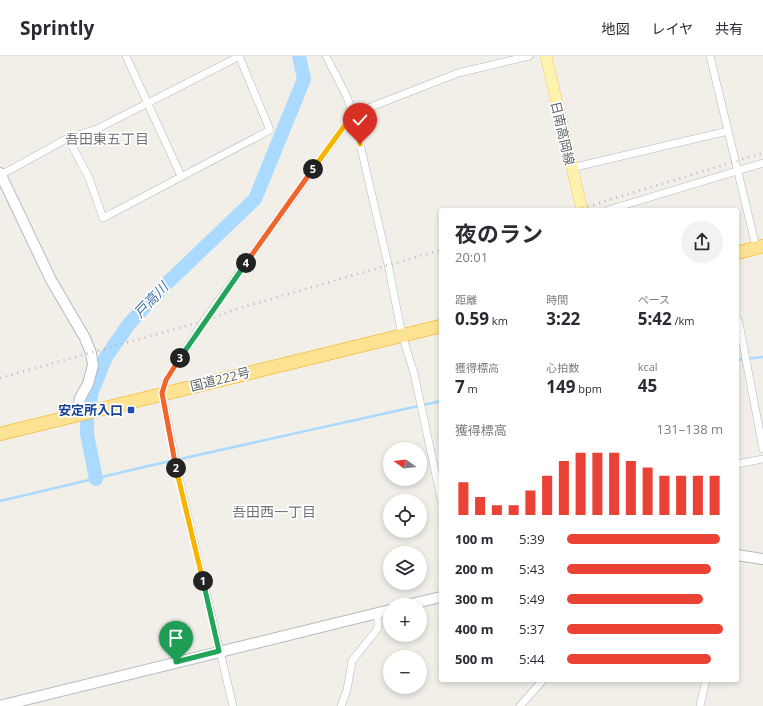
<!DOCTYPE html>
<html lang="ja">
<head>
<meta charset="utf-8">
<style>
  body { margin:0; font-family:"Open Sans","Noto Sans JP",sans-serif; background:#f2f2f3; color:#2b2b33; height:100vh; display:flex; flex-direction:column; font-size:15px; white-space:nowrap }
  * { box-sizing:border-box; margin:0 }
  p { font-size:13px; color:#7c7c81 }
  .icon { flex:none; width:22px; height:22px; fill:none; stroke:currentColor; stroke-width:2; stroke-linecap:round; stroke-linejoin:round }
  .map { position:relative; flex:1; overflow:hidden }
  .drawer { position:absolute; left:439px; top:152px; width:300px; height:474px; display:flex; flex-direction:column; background:#fff; border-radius:4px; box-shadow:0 2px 6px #0003 }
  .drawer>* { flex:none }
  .needle { width:26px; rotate:285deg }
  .controls { position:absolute; left:383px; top:386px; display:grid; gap:8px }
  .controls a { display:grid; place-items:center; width:44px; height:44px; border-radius:50%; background:#fff; box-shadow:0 2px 6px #0003; font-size:20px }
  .pin { position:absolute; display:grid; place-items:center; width:34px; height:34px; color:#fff; margin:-41px -17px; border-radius:50% 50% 50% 0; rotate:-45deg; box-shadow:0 0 4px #0007 }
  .pin .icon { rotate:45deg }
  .km { position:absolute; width:20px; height:20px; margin:-10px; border-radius:50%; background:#222; color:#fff; font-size:11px; line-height:20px; text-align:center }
  .round { display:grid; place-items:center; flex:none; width:42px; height:42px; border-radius:21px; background:#f2f2f3 }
  .head { display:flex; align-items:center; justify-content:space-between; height:68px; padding:0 16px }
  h1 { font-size:22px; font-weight:700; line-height:30px }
  .metrics { display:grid; grid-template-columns:repeat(3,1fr); gap:6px; height:68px; padding:4px 16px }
  .metrics div { display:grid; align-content:center }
  .metrics b { font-size:17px; font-weight:700 }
  .metrics small { font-size:11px; font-weight:400 }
  .metrics p { font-size:11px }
  .chart { height:112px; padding:8px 16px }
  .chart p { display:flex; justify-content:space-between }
  .chart svg { width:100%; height:72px; margin-top:4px; stroke:#ea4335; stroke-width:6 }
  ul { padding:0 16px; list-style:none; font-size:13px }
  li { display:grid; grid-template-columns:64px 48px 1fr; align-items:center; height:30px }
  li i { height:10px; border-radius:5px; background:#ea4335 }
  header { display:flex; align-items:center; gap:24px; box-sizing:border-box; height:56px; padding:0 20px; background:#fff; border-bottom:1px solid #e1e1e2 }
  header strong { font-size:19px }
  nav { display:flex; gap:22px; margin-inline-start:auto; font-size:14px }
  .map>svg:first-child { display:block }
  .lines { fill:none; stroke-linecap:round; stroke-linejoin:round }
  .stream { stroke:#aadaff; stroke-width:2.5 }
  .river { stroke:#aadaff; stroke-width:14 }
  .street-casing { stroke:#b5b8bc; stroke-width:8 }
  .secondary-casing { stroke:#b6babf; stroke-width:12 }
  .primary-casing { stroke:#f2c960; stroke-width:12 }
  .highway-casing { stroke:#f9ab00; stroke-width:14 }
  .street { stroke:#fff; stroke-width:7 }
  .secondary { stroke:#fff; stroke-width:10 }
  .primary { stroke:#fff2af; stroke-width:11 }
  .highway { stroke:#fde293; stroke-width:13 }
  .rail { stroke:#b6b7b8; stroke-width:2.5; stroke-dasharray:1 5; stroke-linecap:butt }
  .split-1-casing { stroke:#fff; stroke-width:8 }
  .split-2-casing { stroke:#fff; stroke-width:8 }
  .split-3-casing { stroke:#fff; stroke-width:8 }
  .split-4-casing { stroke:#fff; stroke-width:8 }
  .split-5-casing { stroke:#fff; stroke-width:8 }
  .split-6-casing { stroke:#fff; stroke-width:8 }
  .split-1 { stroke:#22a559; stroke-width:5 }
  .split-2 { stroke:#f5b400; stroke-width:5 }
  .split-3 { stroke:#f0652b; stroke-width:5 }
  .split-4 { stroke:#22a559; stroke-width:5 }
  .split-5 { stroke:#f0652b; stroke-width:5 }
  .split-6 { stroke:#f5b400; stroke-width:5 }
  .transit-dot { fill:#1a4fb4; stroke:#fff; stroke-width:1.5 }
  .labels { text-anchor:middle; stroke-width:3.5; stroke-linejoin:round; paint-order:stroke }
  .street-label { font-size:13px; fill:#5f6368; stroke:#fff }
  .transit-label { font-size:13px; font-weight:bold; fill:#164399; stroke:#fff; text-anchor:end }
  .neighbourhood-label { font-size:14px; fill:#70757a; stroke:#fff }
  .water-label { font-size:14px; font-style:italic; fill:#4174aa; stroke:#fff }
</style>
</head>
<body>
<header>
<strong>Sprintly</strong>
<nav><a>地図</a><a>レイヤ</a><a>共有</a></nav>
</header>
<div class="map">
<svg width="763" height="650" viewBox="0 0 763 650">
  <rect width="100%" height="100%" fill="#f1efe8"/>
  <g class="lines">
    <g class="stream">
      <path d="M 737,304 L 763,301"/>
      <path d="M 0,445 L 144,411 L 441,345"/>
    </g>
    <path class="river" d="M 96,423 L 87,378 L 87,361 L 92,335 L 106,301 L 129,268 L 162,232 L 255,143 L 304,23 L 299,0"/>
    <g class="street-casing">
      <g id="street">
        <path d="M 126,0 L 181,120"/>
        <path d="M 326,0 L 347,41 L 353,58 L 388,208 L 402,279 L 414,317 L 441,443"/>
        <path d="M 710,0 L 756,191"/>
        <path d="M 68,82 L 89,122 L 103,162 L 270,74 L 239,0"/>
        <path d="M 571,112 L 728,75"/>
        <path d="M 1,119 L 68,82 L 97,73 L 240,0"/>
        <path d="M 608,154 L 763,107"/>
        <path d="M 737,263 L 739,267 L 763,393"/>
        <path d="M 737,408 L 763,403"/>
        <path d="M 233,650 L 178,418 L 162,337 L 166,324 L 204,265 L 353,58 L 458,17 L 529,0"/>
        <path d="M 341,650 L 347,634 L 352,605 L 378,572 L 378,557"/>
        <path d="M 520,650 L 543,624"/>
        <path d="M 700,650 L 706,624"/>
      </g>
    </g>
    <g class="secondary-casing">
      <g id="secondary">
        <path d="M 0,117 L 51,224 L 85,282 L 91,297 L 93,309 L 88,328 L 80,342 L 77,358"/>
        <path d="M 737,499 L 763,503"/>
        <path d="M 407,549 L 441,541"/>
        <path d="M 0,650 L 390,554"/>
      </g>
    </g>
    <g class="primary-casing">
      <path id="primary" d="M 546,0 L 582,154"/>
    </g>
    <g class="highway-casing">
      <g id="highway">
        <path d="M 737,197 L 763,190"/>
        <path d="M 0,378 L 441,270"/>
      </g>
    </g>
    <use href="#street" class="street"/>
    <use href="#secondary" class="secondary"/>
    <use href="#primary" class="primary"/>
    <use href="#highway" class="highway"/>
    <g class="rail">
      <path d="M 576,154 L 763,97"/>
      <path d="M 0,322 L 204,265 L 243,251 L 441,194"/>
    </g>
  </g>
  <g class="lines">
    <g class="split-1-casing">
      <path id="split-1" d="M 176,606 L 219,595 L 203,525"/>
    </g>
    <g class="split-2-casing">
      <path id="split-2" d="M 176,412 L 203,525"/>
    </g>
    <g class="split-3-casing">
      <path id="split-3" d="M 176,412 L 162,337 L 166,324 L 180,302"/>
    </g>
    <g class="split-4-casing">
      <path id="split-4" d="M 180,302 L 246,207"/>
    </g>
    <g class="split-5-casing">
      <path id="split-5" d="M 246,207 L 313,113"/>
    </g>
    <g class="split-6-casing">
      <path id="split-6" d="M 313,113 L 353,58 L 360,88"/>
    </g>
    <use href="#split-1" class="split-1"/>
    <use href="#split-2" class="split-2"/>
    <use href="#split-3" class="split-3"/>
    <use href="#split-4" class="split-4"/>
    <use href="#split-5" class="split-5"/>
    <use href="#split-6" class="split-6"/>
  </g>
  <rect class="transit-dot" x="127" y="350" width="8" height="8" rx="2"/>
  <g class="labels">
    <g class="street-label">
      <text transform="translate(563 77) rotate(77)" y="5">日南高岡線</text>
      <text transform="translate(220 323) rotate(-14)" y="5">国道222号</text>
    </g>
    <g class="transit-label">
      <text x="123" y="359">安定所入口</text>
    </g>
    <g class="neighbourhood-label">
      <text x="107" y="88">吾田東五丁目</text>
      <text x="274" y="461">吾田西一丁目</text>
    </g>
    <g class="water-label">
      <text transform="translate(151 244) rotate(-47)" y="5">戸高川</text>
    </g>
  </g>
</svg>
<div class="controls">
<a><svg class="needle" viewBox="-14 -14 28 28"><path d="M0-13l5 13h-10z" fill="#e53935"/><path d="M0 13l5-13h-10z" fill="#7c7c81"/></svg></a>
<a><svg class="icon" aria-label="locate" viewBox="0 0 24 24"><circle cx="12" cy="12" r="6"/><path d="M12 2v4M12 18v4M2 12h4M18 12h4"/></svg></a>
<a><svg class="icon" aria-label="layers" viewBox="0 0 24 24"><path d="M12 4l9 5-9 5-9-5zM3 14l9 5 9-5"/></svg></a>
<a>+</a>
<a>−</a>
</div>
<div class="pin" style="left:176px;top:606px;background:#1e9e55"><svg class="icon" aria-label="arrive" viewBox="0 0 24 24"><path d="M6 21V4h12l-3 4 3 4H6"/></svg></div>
<div class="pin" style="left:360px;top:88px;background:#d93025"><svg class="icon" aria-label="check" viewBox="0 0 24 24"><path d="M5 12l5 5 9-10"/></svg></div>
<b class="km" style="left:203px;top:525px">1</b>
<b class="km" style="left:176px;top:412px">2</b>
<b class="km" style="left:180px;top:302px">3</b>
<b class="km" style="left:246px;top:207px">4</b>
<b class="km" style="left:313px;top:113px">5</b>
<section class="drawer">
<div class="head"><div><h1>夜のラン</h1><p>20:01</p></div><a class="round"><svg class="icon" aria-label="share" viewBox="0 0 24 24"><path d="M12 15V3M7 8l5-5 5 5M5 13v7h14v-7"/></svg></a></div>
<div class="metrics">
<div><p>距離</p><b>0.59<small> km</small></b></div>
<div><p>時間</p><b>3:22</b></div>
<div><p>ペース</p><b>5:42<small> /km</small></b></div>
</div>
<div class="metrics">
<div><p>獲得標高</p><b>7<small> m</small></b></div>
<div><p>心拍数</p><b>149<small> bpm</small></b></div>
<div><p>kcal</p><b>45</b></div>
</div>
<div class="chart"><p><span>獲得標高</span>131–138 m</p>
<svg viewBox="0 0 160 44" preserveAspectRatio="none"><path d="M5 44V24M15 44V33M25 44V38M35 44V38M45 44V29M55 44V20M65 44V11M75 44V6M85 44V6M95 44V6M105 44V11M115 44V15M125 44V20M135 44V20M145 44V20M155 44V20"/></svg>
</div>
<ul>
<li><b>100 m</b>5:39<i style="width:98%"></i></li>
<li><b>200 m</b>5:43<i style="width:92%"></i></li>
<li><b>300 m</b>5:49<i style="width:87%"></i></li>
<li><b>400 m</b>5:37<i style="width:100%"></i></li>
<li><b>500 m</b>5:44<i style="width:92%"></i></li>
</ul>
</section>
</div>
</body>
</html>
